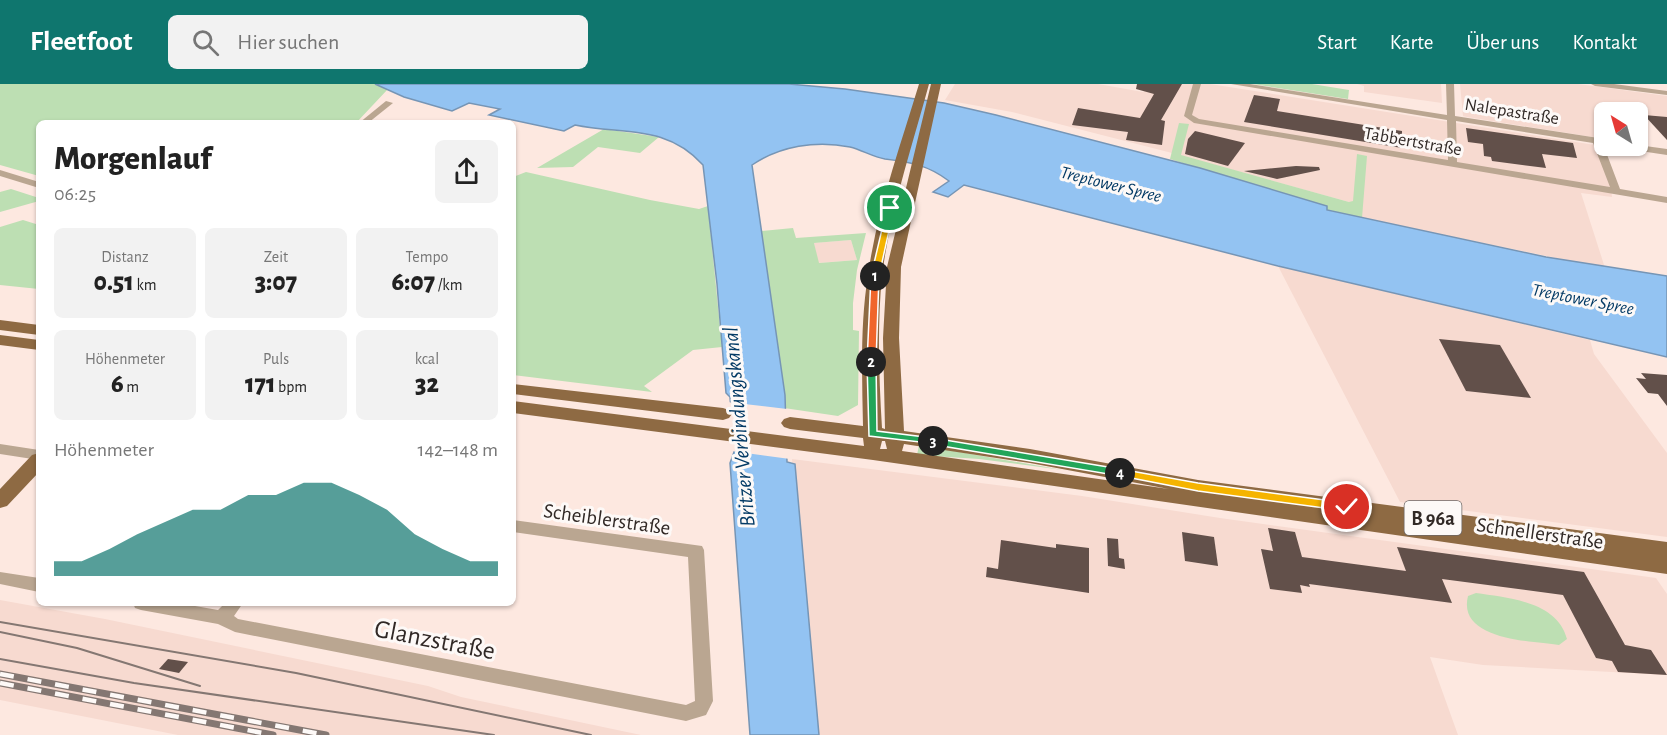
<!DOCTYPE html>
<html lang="de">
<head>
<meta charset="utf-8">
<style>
  body { margin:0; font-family:"Alegreya Sans",sans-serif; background:#f2f2f2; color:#222; height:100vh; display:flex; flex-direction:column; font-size:22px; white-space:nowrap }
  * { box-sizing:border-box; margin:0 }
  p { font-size:20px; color:#767676 }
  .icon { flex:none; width:33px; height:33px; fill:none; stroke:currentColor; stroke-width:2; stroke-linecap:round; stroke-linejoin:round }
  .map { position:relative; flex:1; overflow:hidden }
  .panel { position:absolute; left:36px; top:36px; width:480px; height:486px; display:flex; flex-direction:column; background:#fff; border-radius:9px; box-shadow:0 2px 4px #0004 }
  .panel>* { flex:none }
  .needle { width:39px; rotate:323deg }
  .controls { position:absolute; left:1594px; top:18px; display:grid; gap:12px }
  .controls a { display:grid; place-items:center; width:54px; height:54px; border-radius:9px; background:#fff; box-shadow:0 2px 4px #0004; font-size:30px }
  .pin { position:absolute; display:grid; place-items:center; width:51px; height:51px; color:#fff; margin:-26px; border:3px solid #fff; border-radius:50%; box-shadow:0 2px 6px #0007 }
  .km { position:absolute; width:30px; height:30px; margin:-15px; border-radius:50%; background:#222; color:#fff; font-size:16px; line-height:30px; text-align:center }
  .round { display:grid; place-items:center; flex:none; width:63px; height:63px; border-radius:9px; background:#f2f2f2 }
  .overview { display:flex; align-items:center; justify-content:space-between; height:102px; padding:0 18px }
  h1 { font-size:33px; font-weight:800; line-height:45px }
  .stats { display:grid; grid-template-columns:repeat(3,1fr); gap:9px; height:102px; padding:6px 18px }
  .stats div { display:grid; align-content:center; border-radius:9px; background:#f2f2f2; text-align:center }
  .stats b { font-size:26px; font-weight:800 }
  .stats small { font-size:16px; font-weight:400 }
  .stats p { font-size:16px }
  .chart { height:168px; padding:12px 18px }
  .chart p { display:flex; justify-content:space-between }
  .chart svg { width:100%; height:108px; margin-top:6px; fill:#0f766e; opacity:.7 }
  header { display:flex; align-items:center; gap:36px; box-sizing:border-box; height:84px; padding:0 30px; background:#0f766e; color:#fff }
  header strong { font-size:28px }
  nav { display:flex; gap:33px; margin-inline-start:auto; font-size:21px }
  .search { width:420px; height:54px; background:#f2f2f2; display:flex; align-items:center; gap:15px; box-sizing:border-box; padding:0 21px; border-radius:9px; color:#767676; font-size:22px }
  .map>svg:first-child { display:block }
  .built { fill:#f7dad0 }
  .green { fill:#bddfb3; fill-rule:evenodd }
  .water { fill:#93c3f2; stroke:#7695b5; stroke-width:1.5 }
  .pier { fill:#fde8e0 }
  .building { fill:#62504a }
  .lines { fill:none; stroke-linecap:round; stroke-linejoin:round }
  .minor { fill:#baa691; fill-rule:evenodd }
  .major { fill:#8e6a43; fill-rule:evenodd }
  .tram { stroke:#847772; stroke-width:2 }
  .rail-casing { stroke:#847772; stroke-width:7 }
  .rail { stroke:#fdf9f7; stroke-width:4.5; stroke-dasharray:14; stroke-linecap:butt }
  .split-1 { fill:#f5b400; stroke:#fff; stroke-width:1.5 }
  .split-2 { fill:#f0652b; stroke:#fff; stroke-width:1.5 }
  .split-3 { fill:#22a559; stroke:#fff; stroke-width:1.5 }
  .split-4 { fill:#22a559; stroke:#fff; stroke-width:1.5 }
  .split-5 { fill:#f5b400; stroke:#fff; stroke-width:1.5 }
  .labels { text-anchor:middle; stroke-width:6; stroke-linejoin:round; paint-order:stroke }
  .far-street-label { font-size:18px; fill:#312926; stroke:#fdf9f7 }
  .far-water-label { font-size:18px; font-style:italic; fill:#033a65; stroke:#fdf9f7 }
  .shield { fill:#fdf9f7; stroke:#6e6765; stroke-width:1.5 }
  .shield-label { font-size:20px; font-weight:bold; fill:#312926 }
  .street-label { font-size:21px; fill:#312926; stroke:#fdf9f7 }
  .water-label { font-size:22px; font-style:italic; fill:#033a65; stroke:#fdf9f7 }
  .near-street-label { font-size:26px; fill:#312926; stroke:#fdf9f7 }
</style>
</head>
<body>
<header>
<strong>Fleetfoot</strong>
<div class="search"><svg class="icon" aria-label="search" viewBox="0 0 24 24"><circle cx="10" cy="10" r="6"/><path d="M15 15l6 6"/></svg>Hier suchen</div>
<nav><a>Start</a><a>Karte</a><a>Über uns</a><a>Kontakt</a></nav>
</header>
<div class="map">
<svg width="1667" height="651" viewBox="0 0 1667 651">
  <rect width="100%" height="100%" fill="#fde8e0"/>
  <g class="built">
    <path d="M 955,0 L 1098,0 L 1143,8 L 1150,0 L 1210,0 L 1595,61 L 1611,103 L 1612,113 L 1581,109 L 1605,184 L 1362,134 L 1349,118 L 1172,69 L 1012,28 L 945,16 Z"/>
    <path d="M 1357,0 L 1441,0 L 1442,19 L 1364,8 L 1364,2 Z"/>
    <path d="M 1460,0 L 1578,0 L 1667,12 L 1667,56 L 1646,32 L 1638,32 L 1638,28 L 1600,28 L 1605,35 L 1605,55 L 1467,33 L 1463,32 Z"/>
    <path d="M 851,156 L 857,176 L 818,179 L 814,159 Z"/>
    <path d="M 1278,182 L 1590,256 L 1594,270 L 1667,369 L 1667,453 L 1400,418 Z"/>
    <path d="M 792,375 L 1082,412 L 1220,434 L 1656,494 L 1667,510 L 1667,591 L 1483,581 L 1430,573 L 1458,651 L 819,651 Z"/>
    <path d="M 0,516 L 105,535 L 428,602 L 461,613 L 641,651 L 178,651 L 0,616 Z"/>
  </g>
  <g class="green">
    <path d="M 0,0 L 375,0 L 388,5 L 356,39 L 39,39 L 39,92 L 0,81 Z"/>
    <path d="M 1253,0 L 1312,0 L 1349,6 L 1348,15 Z"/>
    <path d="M 1179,39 L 1189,40 L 1181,71 L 1349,118 L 1353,117 L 1357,70 L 1367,72 L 1362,134 L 1327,126 L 1170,75 Z"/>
    <path d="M 604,45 L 659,53 L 640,69 L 598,63 L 573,83 L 537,84 Z"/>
    <path d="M 526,88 L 650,116 L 699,125 L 708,122 L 722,263 L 693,266 L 644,302 L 652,308 L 513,291 L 513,93 Z"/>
    <path d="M 11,105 L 39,114 L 39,117 L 0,128 L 0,108 Z"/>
    <path d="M 23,136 L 39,141 L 39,205 L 0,201 L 0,143 Z"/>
    <path d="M 793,144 L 796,154 L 866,149 L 857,186 L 853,219 L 853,246 L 859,247 L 858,321 L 838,332 L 784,324 L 785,311 L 761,147 ZM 851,156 L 857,176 L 819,179 L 814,159 Z"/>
    <path d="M 919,361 L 1063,386 L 979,375 L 917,371 Z"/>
    <path d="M 1476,509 C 1508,514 1557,517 1567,555 L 1559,561 C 1531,557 1457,556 1468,512 Z"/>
  </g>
  <path class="water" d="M 375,0 L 789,0 L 845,5 L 944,19 L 996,31 L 1200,84 L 1327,122 L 1327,126 L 1546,173 L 1667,192 L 1667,273 L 1278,182 L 964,101 L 948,113 L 933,108 L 949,97 C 928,81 910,78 885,75 C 873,73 862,66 850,63 C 816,56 780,62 752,81 L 785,311 L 787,378 L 795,380 L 819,651 L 750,651 L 730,379 L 734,368 L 730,313 L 726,309 L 717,200 L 703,81 C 666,40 623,51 575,41 L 564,47 L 489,31 L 500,25 L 469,19 L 452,27 L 404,13 Z"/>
  <path class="pier" d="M 727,318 L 787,325 L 790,375 L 731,367 Z"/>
  <g class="building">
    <path d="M 1137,0 L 1182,0 L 1161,36 L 1165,37 L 1162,61 L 1126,56 L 1128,48 L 1072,41 L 1078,24 L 1140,34 L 1154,10 L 1136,5 Z"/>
    <path d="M 1254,11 L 1280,15 L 1277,27 L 1402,47 L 1402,64 L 1244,38 Z"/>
    <path d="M 1644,31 L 1667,33 L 1667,56 Z"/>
    <path d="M 1466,44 L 1573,59 L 1577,74 L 1542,70 L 1546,84 L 1492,77 L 1491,73 L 1484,72 L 1483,60 L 1468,58 Z"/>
    <path d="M 1195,47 L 1245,59 L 1228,82 L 1185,70 L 1188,55 Z"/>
    <path d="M 1296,82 L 1319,83 L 1320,86 L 1277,95 L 1244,87 Z"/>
    <path d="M 1439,255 L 1500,261 L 1531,314 L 1466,307 Z"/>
    <path d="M 1641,289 L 1667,291 L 1667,322 L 1658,310 L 1648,309 L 1636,294 L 1646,295 Z"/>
    <path d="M 1268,444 L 1295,448 L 1302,473 L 1406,487 L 1397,463 L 1584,488 L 1625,561 L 1651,566 L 1667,591 L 1618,588 L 1612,577 L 1596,574 L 1563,511 L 1442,495 L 1452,519 L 1309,500 L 1310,503 L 1300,501 L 1302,509 L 1270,505 L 1261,465 L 1273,467 Z"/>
    <path d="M 1182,448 L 1214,453 L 1218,482 L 1185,477 Z"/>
    <path d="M 1107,454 L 1118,455 L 1119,474 L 1124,475 L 1125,485 L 1108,482 Z"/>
    <path d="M 1001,456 L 1056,464 L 1056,460 L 1089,464 L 1089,509 L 986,493 L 987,483 L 998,485 Z"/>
    <path d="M 168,575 L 188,578 L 179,589 L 159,585 Z"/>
  </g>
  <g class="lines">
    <g class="minor">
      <path d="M 1193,0 L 1201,0 L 1192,31 L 1199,35 L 1448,76 L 1447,36 L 1231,0 L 1250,0 L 1447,31 L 1446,0 L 1454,0 L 1455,32 L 1605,55 L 1605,61 L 1603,60 L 1620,105 L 1667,113 L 1667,119 L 1194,39 L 1184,32 ZM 1456,37 L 1593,59 L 1610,103 L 1457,78 Z"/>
      <path d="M 1591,0 L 1614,0 L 1667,7 L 1667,11 L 1595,2 Z"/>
      <path d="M 386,17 L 393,19 L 368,39 L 359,39 Z"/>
      <path d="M 1638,61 L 1667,65 L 1667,71 L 1627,65 L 1623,62 Z"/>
      <path d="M 0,86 L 39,98 L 39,104 L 0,92 Z"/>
      <path d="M 0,360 L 39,366 L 39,376 L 0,370 Z"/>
      <path d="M 513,436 L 702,462 L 704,466 L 713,617 L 706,631 L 686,637 L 235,548 L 218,540 L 141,526 L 135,524 L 133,519 L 178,519 L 218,526 L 225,519 L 243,519 L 234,532 L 238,535 L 686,621 L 695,617 L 688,473 L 513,448 Z"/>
      <path d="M 0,488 L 39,494 L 39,508 L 0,500 Z"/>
    </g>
    <g class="major">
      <path d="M 919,0 L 929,0 C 912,63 890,127 882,192 C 877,243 879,294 882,344 L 885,345 L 883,254 L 887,183 L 931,0 L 941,0 L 901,183 L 899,254 L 904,347 L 1030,365 L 1198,396 L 1667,458 L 1667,490 L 873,376 L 513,329 L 513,317 L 864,362 L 863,354 L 790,345 L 784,343 L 781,339 L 784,335 L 790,333 L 863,342 C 862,292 860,241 868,191 C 877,126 900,63 919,0 ZM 882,357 L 885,357 L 887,365 L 880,365 ZM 904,360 L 1030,379 L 1169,405 L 902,367 Z"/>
      <path d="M 0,236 L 39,241 L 39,251 L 0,246 Z"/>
      <path d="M 0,251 L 39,256 L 39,266 L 0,261 Z"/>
      <path d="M 513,300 L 723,324 L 729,326 L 732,330 L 729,334 L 723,336 L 513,310 Z"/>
      <path d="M 39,369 L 39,388 L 7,422 L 0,424 L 0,405 L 32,371 Z"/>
    </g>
    <g class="tram">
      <path d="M 0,538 L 296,589 L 591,651"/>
      <path d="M 0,548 L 77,564 L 200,602"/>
      <path d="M 0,575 L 134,599 L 494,651"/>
    </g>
    <g class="rail-casing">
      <g id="rail">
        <path d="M 0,590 L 326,651"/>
        <path d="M 0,599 L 273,651"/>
      </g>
    </g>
    <use href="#rail" class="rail"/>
  </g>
  <path class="split-1" d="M 890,122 L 894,124 L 879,192 L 875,194 L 871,192 L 887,124 Z"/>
  <path class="split-2" d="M 875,189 L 879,192 L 876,278 L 871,281 L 867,278 L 871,192 Z"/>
  <path class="split-3" d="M 871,275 L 876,278 L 877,347 L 933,354 L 938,357 L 937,360 L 869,352 L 867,278 Z"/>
  <path class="split-4" d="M 933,354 L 1120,385 L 1125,389 L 1120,392 L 930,360 L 928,357 Z"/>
  <path class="split-5" d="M 1120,385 L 1198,399 L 1347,419 L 1353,423 L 1347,427 L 1198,407 L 1116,391 L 1114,389 Z"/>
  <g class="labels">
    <g class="far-street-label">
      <text transform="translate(1512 27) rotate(9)" y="6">Nalepastraße</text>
      <text transform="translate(1413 57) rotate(10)" y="6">Tabbertstraße</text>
    </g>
    <g class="far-water-label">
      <text transform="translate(1111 100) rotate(14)" y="6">Treptower Spree</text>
      <text transform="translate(1583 215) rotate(11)" y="6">Treptower Spree</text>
    </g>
    <rect class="shield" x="1404.5" y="417" width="57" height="34" rx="4.5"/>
    <g class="shield-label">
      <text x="1433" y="441">B 96a</text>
    </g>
    <g class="street-label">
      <text transform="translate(607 435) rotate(8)" y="7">Scheiblerstraße</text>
      <text transform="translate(1540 449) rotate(8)" y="7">Schnellerstraße</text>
    </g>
    <g class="water-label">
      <text transform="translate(738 343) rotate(-95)" y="8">Britzer Verbindungskanal</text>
    </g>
    <g class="near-street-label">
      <text transform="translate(435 555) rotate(11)" y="9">Glanzstraße</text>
    </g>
  </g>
</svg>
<div class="controls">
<a><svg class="needle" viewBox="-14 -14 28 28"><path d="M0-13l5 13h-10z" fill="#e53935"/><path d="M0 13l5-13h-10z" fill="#767676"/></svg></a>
</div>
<div class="pin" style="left:890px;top:124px;background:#1e9e55"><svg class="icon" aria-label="arrive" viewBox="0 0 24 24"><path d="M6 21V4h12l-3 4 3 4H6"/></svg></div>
<div class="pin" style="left:1347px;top:423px;background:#d93025"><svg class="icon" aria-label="check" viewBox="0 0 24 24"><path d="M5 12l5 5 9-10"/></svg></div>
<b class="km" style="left:875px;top:192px">1</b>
<b class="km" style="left:871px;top:278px">2</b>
<b class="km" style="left:933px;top:357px">3</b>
<b class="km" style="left:1120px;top:389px">4</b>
<section class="panel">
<div class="overview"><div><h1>Morgenlauf</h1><p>06:25</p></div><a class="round"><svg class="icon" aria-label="share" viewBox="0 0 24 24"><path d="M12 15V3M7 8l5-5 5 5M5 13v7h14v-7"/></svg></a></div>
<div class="stats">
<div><p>Distanz</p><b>0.51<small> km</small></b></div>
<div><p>Zeit</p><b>3:07</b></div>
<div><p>Tempo</p><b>6:07<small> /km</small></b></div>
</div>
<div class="stats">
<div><p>Höhenmeter</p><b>6<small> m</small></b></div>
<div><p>Puls</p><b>171<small> bpm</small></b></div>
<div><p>kcal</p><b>32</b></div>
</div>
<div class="chart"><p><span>Höhenmeter</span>142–148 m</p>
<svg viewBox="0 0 160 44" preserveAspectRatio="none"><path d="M0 44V38L10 38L20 33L30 27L40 22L50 17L60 17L70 11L80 11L90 6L100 6L110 11L120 17L130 27L140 33L150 38L160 38V44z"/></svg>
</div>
</section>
</div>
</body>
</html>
